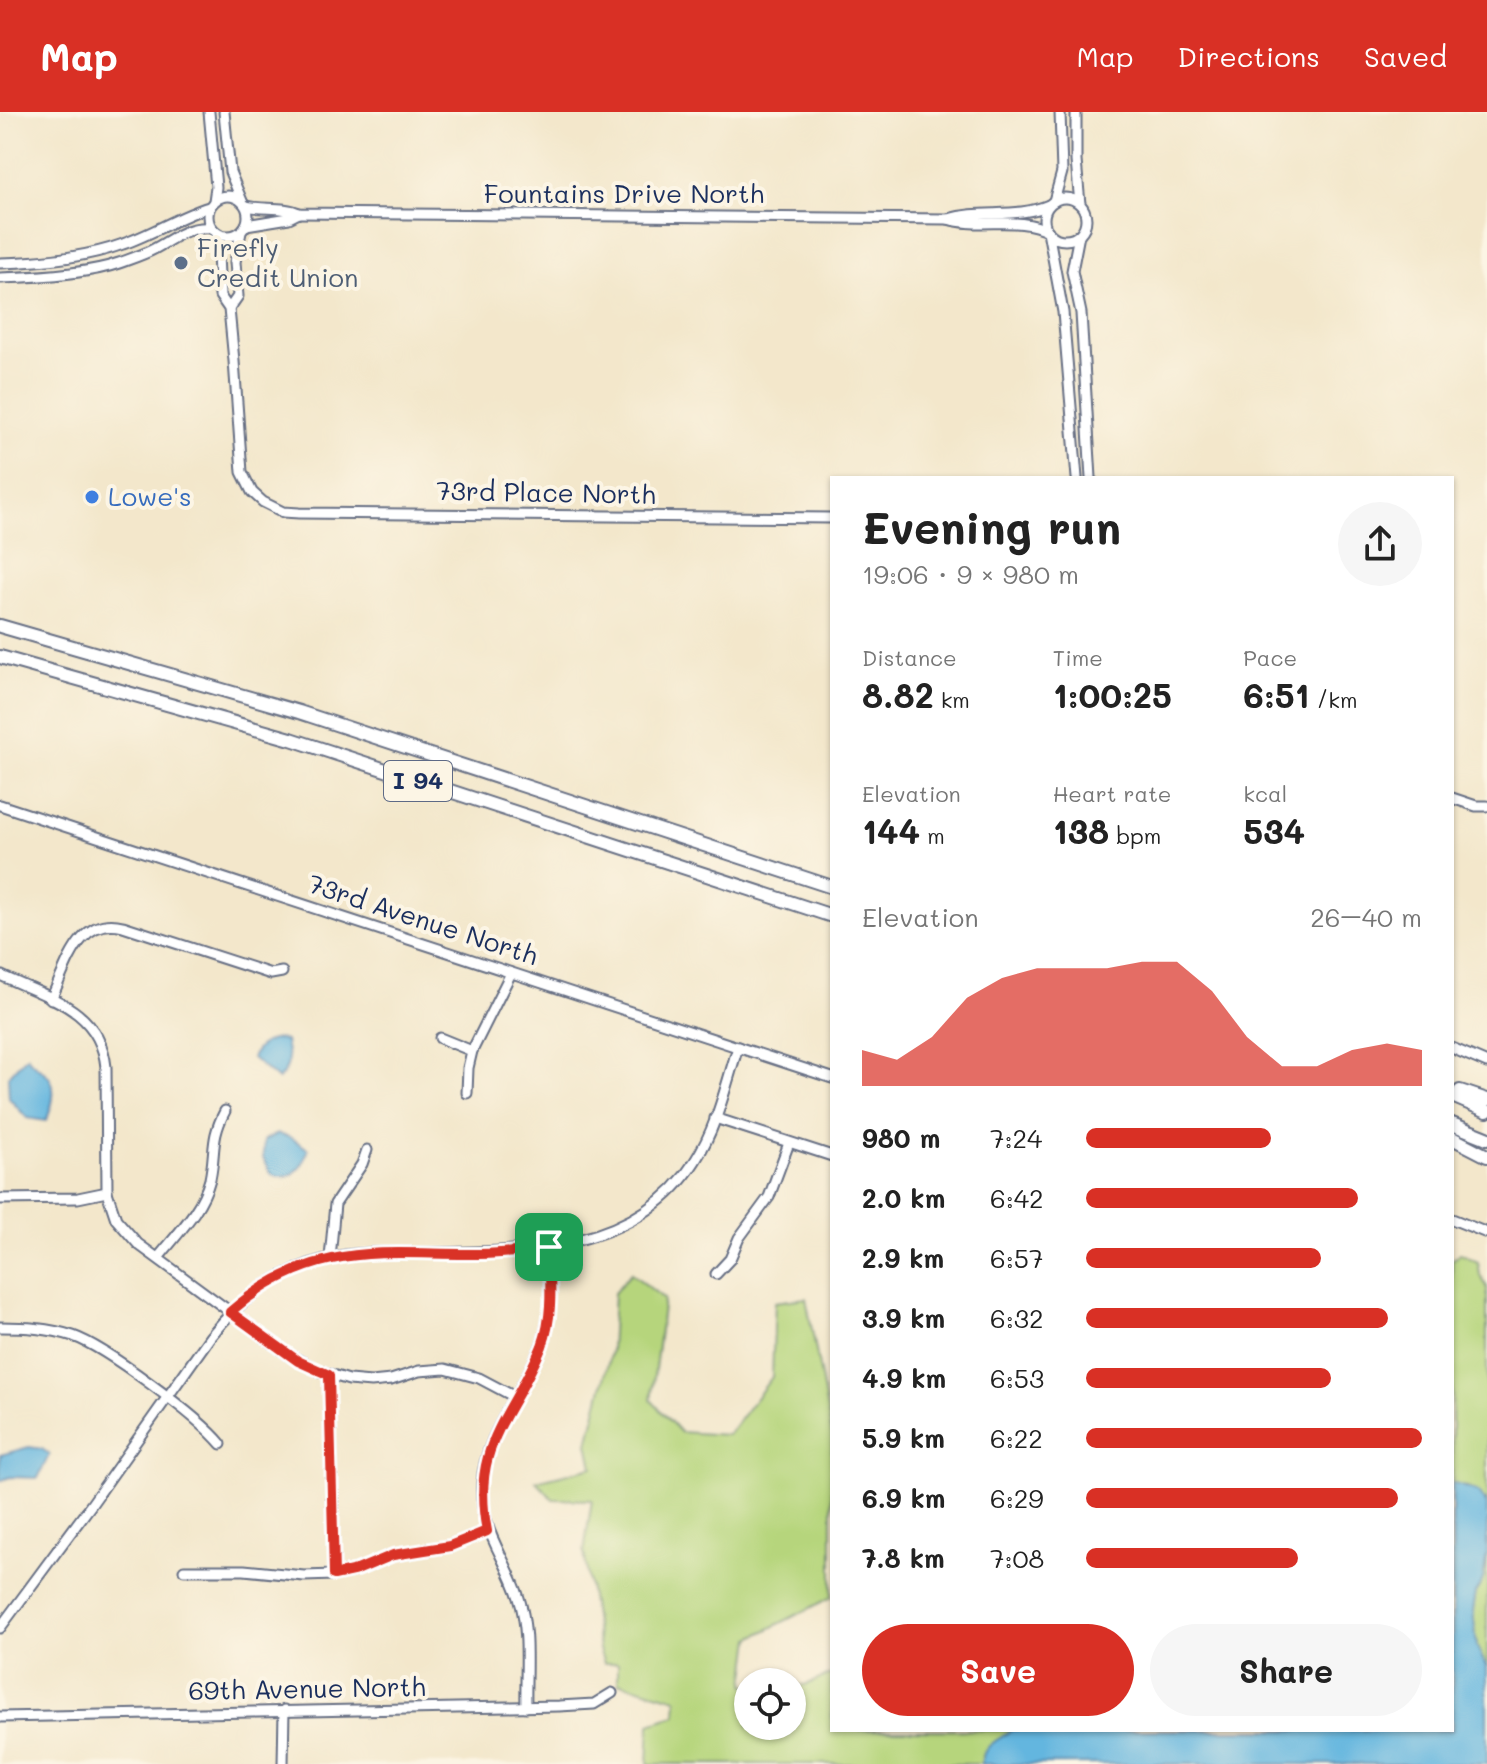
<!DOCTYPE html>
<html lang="en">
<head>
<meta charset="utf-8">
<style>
  body { margin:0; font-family:Mali,sans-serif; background:#f6f6f6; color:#222; height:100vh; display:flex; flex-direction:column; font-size:30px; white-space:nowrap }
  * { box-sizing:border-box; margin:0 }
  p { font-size:26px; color:#767676 }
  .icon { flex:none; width:44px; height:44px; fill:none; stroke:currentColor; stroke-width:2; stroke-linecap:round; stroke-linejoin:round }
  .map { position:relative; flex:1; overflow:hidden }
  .details { position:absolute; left:830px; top:364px; width:624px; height:1256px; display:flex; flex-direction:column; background:#fff; border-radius:0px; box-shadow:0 2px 6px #0004 }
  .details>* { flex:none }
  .buttons { position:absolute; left:734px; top:1556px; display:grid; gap:16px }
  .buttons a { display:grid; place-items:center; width:72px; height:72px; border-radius:50%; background:#fff; box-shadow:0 2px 6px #0004; font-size:40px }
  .pin { position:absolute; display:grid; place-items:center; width:68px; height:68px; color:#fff; margin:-34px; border-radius:16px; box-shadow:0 4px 12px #0006 }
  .round { display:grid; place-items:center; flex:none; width:84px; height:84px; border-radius:42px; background:#f6f6f6 }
  .head { display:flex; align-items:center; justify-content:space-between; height:136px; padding:0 32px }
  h1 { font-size:44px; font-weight:700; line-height:60px }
  .stats { display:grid; grid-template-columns:repeat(3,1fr); gap:12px; height:136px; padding:8px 32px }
  .stats div { display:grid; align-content:center }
  .stats b { font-size:34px; font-weight:700 }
  .stats small { font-size:22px; font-weight:400 }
  .stats p { font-size:22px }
  .chart { height:224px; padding:16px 32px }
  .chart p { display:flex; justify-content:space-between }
  .chart svg { width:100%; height:144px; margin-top:8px; fill:#d93025; opacity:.7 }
  .button { display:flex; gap:16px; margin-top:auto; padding:16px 32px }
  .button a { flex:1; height:92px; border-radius:48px; background:#d93025; color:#fff; font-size:32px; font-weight:700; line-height:92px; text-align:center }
  .button a+a { background:#f6f6f6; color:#222 }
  ul { padding:0 32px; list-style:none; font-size:26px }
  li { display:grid; grid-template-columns:128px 96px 1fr; align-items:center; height:60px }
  li i { height:20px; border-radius:10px; background:#d93025 }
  header { display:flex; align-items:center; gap:48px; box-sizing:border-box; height:112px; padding:0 40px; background:#d93025; color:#fff }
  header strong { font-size:38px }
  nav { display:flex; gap:44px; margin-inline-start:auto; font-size:28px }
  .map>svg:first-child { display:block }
  .green { fill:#b6d57c; stroke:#68826d; stroke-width:2 }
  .water { fill:#63b6df; stroke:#3f729e; stroke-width:2 }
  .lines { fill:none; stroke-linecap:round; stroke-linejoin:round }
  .minor-casing { stroke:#676f84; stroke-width:13 }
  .highway-casing { stroke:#676f84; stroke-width:16 }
  .minor { stroke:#fff; stroke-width:9 }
  .highway { stroke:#fff; stroke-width:12 }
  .route-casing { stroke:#fff; stroke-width:16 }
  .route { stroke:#d93025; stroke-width:10 }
  .service-dot { fill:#5c6f8a; stroke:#fcf5e5; stroke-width:3 }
  .shop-dot { fill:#3f7fe0; stroke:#fcf5e5; stroke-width:3 }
  .labels { text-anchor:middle; stroke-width:8; stroke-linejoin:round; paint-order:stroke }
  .shield { fill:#fcf5e5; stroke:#5e6a86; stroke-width:2 }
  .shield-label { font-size:24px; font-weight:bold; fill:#1b2f5e }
  .street-label { font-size:26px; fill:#1b2f5e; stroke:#fcf5e5 }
  .service-label { font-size:26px; fill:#4e5e75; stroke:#fcf5e5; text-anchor:start }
  .shop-label { font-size:26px; fill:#366cbe; stroke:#fcf5e5; text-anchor:start }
</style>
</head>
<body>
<header>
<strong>Map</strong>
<nav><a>Map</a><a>Directions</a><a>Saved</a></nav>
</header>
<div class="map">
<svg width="1487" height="1652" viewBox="0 0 1487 1652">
  <rect width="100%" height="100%" fill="#fcf5e5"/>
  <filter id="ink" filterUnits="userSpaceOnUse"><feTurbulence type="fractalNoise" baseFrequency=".0125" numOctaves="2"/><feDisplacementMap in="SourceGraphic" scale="16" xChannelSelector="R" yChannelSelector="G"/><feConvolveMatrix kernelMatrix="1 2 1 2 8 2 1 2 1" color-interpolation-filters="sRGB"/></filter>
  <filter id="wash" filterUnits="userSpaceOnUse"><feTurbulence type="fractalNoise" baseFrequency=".006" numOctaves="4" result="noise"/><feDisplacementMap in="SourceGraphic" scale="32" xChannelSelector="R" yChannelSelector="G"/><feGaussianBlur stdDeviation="1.8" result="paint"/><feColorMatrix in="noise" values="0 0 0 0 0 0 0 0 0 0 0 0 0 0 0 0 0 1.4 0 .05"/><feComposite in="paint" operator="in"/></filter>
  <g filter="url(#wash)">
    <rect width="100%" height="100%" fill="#f3e7cb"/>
    <g class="green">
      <path d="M 1460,1141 L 1478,1150 L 1480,1163 L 1487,1175 L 1487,1393 L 1469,1375 L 1457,1374 L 1452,1371 L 1452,1148 Z"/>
      <path d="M 631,1161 L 664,1187 L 651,1288 L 680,1320 L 728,1323 L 772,1265 L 775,1190 L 806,1186 L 832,1323 L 832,1485 L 751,1526 L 745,1572 L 748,1573 L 748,1614 L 792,1614 L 792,1575 L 808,1572 L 832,1562 L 832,1618 L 1012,1618 L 982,1643 L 982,1652 L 648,1652 L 650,1612 L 676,1603 L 677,1587 L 618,1570 L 618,1551 L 604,1551 L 599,1537 L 584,1440 L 592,1388 L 553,1387 L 536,1369 L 593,1355 L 588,1331 L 611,1239 L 614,1181 Z"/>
      <path d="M 1487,1442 L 1487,1556 L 1477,1535 L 1473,1499 L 1476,1480 L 1483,1467 Z"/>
    </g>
    <g class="water">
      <path d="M 279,927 L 285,929 C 288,947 292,953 278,968 L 252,946 C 257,933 266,928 279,927 Z"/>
      <path d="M 27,944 C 32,954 42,956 49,965 C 58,977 51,998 46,1009 L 27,1006 L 9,986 L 8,964 Z"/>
      <path d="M 277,1022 L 289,1025 L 308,1037 C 303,1056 294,1069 272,1063 L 263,1046 L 264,1028 Z"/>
      <path d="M 29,1335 L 42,1337 L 49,1343 L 38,1366 L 10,1365 L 0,1369 L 0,1343 Z"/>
      <path d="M 1452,1371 L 1477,1379 L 1487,1393 L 1487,1442 L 1483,1467 L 1476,1480 L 1473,1499 L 1477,1535 L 1487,1556 L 1487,1652 L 982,1652 C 981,1633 999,1628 1012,1618 L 1452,1618 Z"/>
    </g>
  </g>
  <g filter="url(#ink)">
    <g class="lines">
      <g class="minor-casing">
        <g id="minor">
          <path d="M 209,0 L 216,75 L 214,89"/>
          <path d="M 224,0 L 230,60 L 242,89"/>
          <path d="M 1076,0 L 1076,49 L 1080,92"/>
          <circle cx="228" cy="104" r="20"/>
          <circle cx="1065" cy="107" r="21"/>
          <path d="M 1054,89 L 1062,60 L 1060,0"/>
          <path d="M 246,94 C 263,98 284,94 299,101 L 948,107 C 982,97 1016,107 1049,93"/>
          <path d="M 948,107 C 980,117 1019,103 1048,119 L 1063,200 L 1077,366"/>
          <path d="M 246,113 L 289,106 L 299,101"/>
          <path d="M 217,121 L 220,184 L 229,197 L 234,249 L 242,360 L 252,380 L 263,390 L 283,400 L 299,401 L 832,406"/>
          <path d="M 1079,123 L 1072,159 L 1081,201 L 1091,366"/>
          <path d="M 0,151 C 40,150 85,146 123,132 C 153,122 179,104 209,95"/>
          <path d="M 0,166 C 33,165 88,162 119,151 C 130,147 143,143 154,137 C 175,126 186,114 211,116"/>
          <path d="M 229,197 L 238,184 L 235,150 L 241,120"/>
          <path d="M 1452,686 L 1476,694 L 1487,694"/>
          <path d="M 0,693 L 832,966"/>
          <path d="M 0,863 C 46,885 100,896 106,955 L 107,1080 L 116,1107 L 138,1132 L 289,1243 L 319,1259 L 349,1268 L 371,1270 L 391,1268 L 419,1259 L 445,1257 L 479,1266 L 515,1285"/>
          <path d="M 51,887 C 67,855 78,803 123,814 L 271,862 L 282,860"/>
          <path d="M 440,926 L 472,939"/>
          <path d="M 1452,936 L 1487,951"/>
          <path d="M 467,981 L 468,956 L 472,939 L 511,861"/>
          <path d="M 715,1006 L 832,1044"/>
          <path d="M 0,1087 L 78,1086 L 107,1080"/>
          <path d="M 1452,1107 L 1487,1121"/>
          <path d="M 158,1146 C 177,1122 202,1098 210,1067 C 216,1039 210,1027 225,999"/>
          <path d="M 330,1146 L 335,1092 L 362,1052 L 367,1038"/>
          <path d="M 716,1162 L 730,1147 L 739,1126 L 769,1085 L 789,1031"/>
          <path d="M 0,1215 C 25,1215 48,1216 73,1224 C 105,1235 199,1305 221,1332"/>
          <path d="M 329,1263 L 334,1463"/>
          <path d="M 184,1458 L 244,1458 L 304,1464 L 334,1463 L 357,1458 L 393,1443 L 450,1434 L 487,1419"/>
          <path d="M 0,1516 L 91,1393 L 210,1225 C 241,1186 279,1158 329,1146 C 358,1139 390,1141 420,1141 C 517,1140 636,1142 695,1049 C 717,1015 726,973 738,935"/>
          <path d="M 526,1595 C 525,1560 530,1519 519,1486 C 506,1444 479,1419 482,1371 C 485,1320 525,1279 542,1232 C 554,1201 550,1168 549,1135"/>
          <path d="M 0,1605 L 559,1594 L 594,1592 L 612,1581"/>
          <path d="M 283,1652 L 284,1598"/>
        </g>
      </g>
      <g class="highway-casing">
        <g id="highway">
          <path d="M 0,514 L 299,600 L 832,775"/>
          <path d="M 0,545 L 291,627 L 832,804"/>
          <path d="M 1460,979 L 1487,988"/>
          <path d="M 1452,984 L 1487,999"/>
          <path d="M 1452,1012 L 1487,1026"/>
          <path d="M 1452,1026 L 1487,1044"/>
        </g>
      </g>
      <use href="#minor" class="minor"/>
      <use href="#highway" class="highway"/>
    </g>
  </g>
  <g class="lines" filter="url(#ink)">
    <g class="route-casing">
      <path id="route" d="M 549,1135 C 550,1168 554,1202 542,1234 C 512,1307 470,1332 487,1419 L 450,1434 L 393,1443 L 357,1458 L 334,1463 L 329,1263 L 298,1249 L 230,1200 C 337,1106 428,1159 549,1135 Z"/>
    </g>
    <use href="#route" class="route"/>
  </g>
  <circle class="service-dot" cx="181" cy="151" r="8"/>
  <circle class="shop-dot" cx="92" cy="385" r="8"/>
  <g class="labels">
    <rect class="shield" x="384" y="649" width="68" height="40" rx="6"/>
    <g class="shield-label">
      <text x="418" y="677">I 94</text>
    </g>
    <g class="street-label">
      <text x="624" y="91">Fountains Drive North</text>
      <text transform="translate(546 381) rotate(1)" y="9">73rd Place North</text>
      <text transform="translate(423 808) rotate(18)" y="9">73rd Avenue North</text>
      <text transform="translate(307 1577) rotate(-1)" y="9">69th Avenue North</text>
    </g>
    <g class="service-label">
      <text x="197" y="145">Firefly<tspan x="197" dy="30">Credit Union</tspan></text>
    </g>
    <g class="shop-label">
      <text x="108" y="394">Lowe's</text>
    </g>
  </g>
</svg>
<div class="buttons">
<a><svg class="icon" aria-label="locate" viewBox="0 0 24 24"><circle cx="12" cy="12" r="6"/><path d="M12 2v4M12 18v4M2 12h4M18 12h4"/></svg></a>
</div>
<div class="pin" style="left:549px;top:1135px;background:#1e9e55"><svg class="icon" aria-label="arrive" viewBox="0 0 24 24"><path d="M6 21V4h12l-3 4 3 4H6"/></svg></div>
<section class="details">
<div class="head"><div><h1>Evening run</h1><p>19:06 · 9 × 980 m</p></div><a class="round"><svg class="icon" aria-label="share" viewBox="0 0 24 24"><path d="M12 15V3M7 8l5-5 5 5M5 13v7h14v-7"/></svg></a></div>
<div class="stats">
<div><p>Distance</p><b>8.82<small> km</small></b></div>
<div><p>Time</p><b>1:00:25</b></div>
<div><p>Pace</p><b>6:51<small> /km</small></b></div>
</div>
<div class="stats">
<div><p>Elevation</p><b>144<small> m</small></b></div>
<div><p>Heart rate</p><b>138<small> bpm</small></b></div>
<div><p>kcal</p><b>534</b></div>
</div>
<div class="chart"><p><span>Elevation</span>26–40 m</p>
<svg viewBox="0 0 160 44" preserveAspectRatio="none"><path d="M0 44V33L10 36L20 29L30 17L40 11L50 8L60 8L70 8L80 6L90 6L100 15L110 29L120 38L130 38L140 33L150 31L160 33V44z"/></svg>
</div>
<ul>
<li><b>980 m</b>7:24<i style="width:55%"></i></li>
<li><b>2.0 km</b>6:42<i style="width:81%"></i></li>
<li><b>2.9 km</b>6:57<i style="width:70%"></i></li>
<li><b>3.9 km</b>6:32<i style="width:90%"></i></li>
<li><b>4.9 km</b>6:53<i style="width:73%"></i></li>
<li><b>5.9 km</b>6:22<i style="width:100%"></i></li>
<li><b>6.9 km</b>6:29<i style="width:93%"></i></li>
<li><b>7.8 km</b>7:08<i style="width:63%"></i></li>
</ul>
<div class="button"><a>Save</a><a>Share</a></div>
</section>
</div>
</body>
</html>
